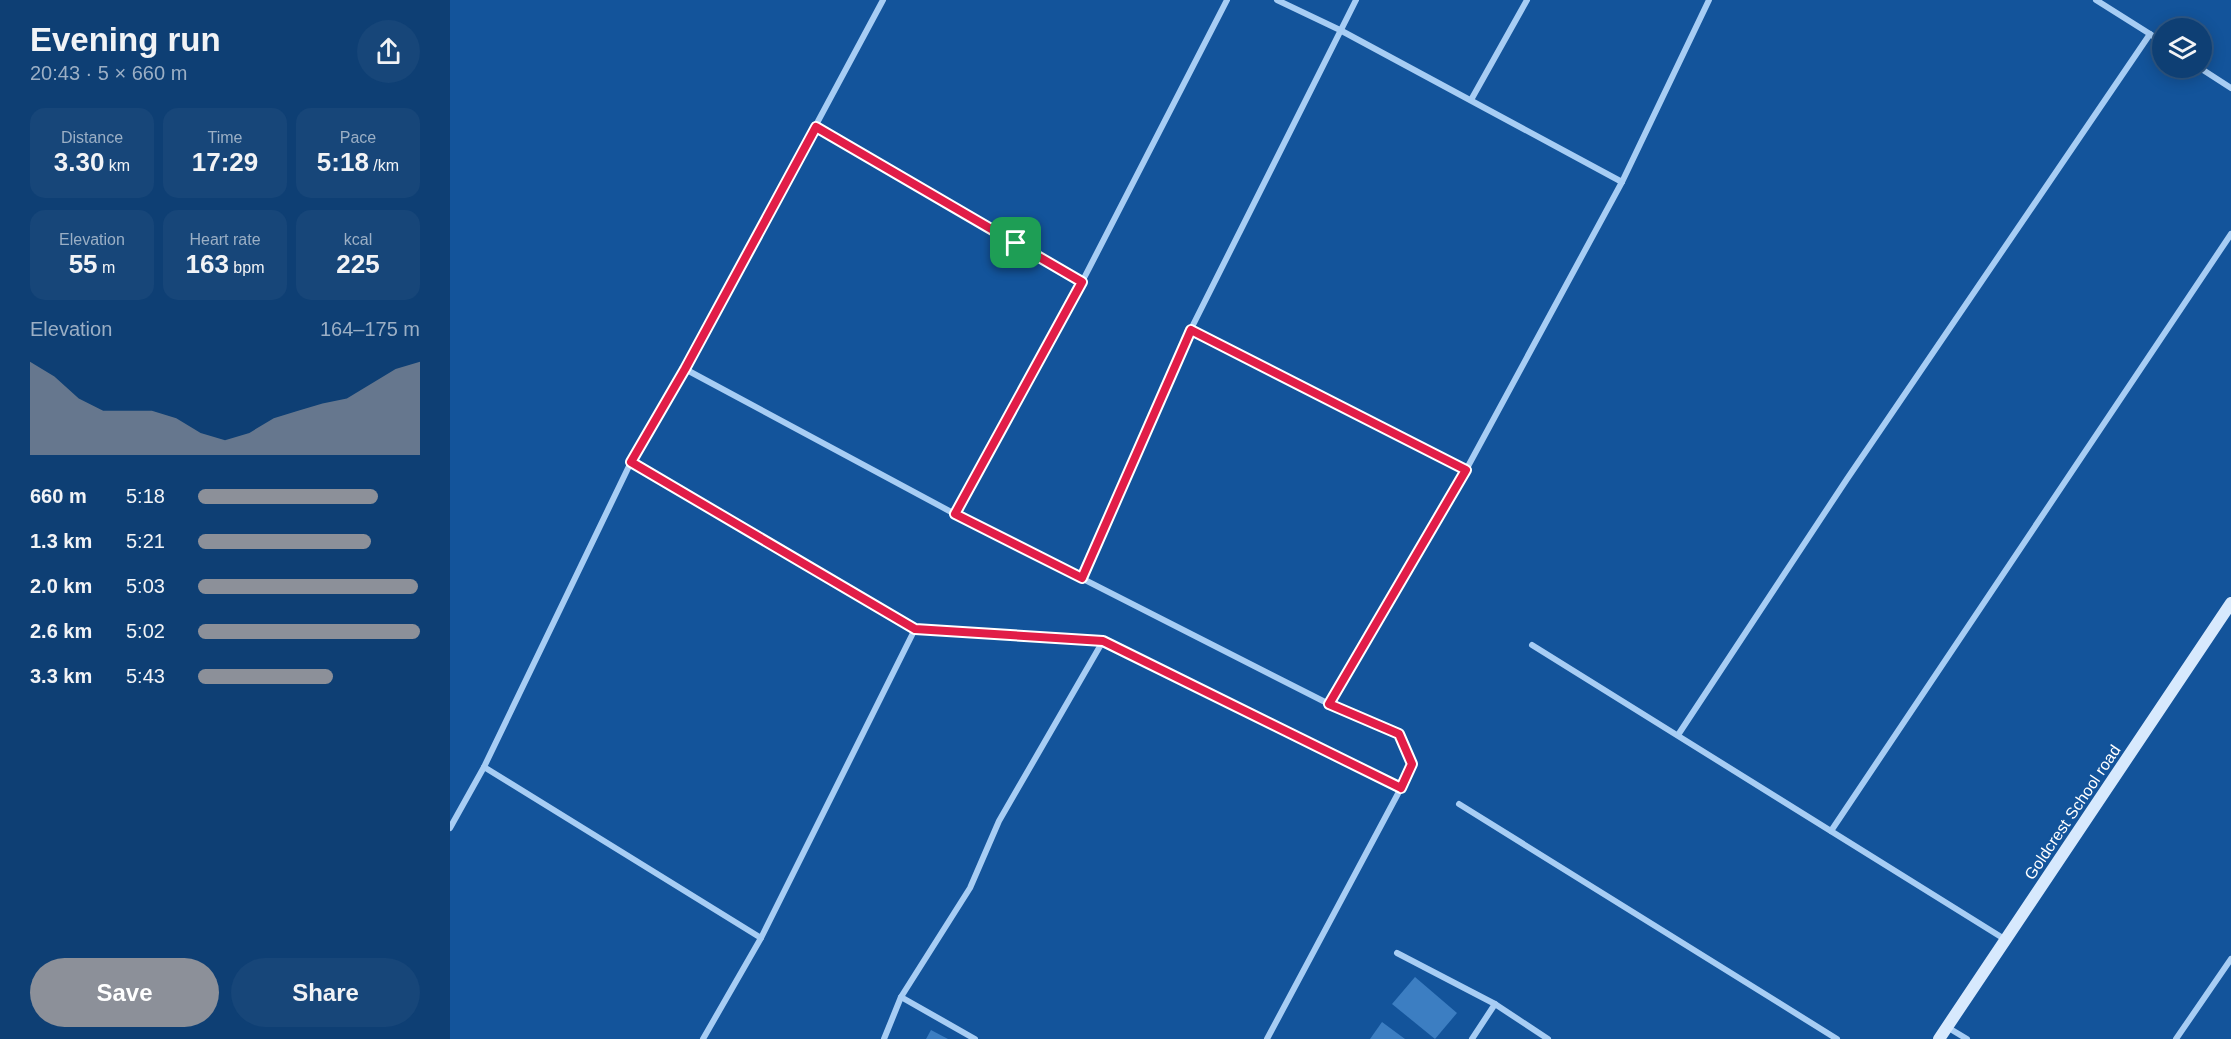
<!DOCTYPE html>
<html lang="en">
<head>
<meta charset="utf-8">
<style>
  body { margin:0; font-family:Helvetica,sans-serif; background:#174679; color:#f1f3f6; height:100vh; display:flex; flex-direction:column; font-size:22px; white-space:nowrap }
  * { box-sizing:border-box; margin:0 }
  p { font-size:20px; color:#9bafc5 }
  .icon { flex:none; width:33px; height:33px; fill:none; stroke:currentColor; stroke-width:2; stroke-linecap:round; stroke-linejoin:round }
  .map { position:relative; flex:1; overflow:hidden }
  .panel { display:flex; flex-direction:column; background:#0e3f74; width:450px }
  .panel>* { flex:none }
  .tools { position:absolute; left:1702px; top:18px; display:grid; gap:12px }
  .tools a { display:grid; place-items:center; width:60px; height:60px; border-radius:50%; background:#0e3f74; box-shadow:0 3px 15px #0003,0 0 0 2px #2e5886; font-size:30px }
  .pin { position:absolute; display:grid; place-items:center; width:51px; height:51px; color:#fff; margin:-26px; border-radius:12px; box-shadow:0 3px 9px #0006 }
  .round { display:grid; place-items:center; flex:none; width:63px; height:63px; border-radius:32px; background:#174679 }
  .overview { display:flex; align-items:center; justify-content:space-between; height:102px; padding:0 30px }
  h1 { font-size:33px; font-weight:600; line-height:45px }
  .metrics { display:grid; grid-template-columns:repeat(3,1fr); gap:9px; height:102px; padding:6px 30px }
  .metrics div { display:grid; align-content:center; border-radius:15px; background:#174679; text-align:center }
  .metrics b { font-size:26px; font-weight:600 }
  .metrics small { font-size:16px; font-weight:400 }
  .metrics p { font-size:16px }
  .chart { height:168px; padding:12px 30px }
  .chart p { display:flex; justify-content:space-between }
  .chart svg { width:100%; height:108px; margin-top:6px; fill:#8c9099; opacity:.7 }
  .cta { display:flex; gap:12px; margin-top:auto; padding:12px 30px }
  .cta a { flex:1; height:69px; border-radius:36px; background:#8c9099; color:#fff; font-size:24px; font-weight:600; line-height:69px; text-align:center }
  .cta a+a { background:#174679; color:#f1f3f6 }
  ul { padding:0 30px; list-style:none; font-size:20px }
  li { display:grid; grid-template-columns:96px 72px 1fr; align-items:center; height:45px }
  li i { height:15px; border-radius:8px; background:#8c9099 }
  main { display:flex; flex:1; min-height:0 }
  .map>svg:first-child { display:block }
  .building { fill:#3c7ec2 }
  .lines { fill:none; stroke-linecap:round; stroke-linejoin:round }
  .street { stroke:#a7cdf4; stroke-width:6 }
  .secondary { stroke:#d7e9fd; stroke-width:12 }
  .route-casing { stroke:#fff; stroke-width:12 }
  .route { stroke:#e11d48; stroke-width:8 }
  .labels { text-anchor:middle; stroke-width:4.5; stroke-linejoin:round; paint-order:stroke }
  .street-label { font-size:16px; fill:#fff; stroke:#13549b }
</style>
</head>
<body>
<main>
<section class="panel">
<div class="overview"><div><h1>Evening run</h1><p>20:43 · 5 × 660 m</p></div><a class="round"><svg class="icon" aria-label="share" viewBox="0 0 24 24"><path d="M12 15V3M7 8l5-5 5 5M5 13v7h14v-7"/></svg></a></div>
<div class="metrics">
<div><p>Distance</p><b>3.30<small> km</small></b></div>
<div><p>Time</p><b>17:29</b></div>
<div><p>Pace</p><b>5:18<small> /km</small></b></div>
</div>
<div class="metrics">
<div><p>Elevation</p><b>55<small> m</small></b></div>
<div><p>Heart rate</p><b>163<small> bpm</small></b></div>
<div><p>kcal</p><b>225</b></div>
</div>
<div class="chart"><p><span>Elevation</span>164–175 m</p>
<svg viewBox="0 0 160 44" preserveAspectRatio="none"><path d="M0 44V6L10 12L20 21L30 26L40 26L50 26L60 29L70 35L80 38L90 35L100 29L110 26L120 23L130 21L140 15L150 9L160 6V44z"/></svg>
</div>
<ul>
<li><b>660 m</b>5:18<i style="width:81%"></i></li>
<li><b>1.3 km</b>5:21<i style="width:78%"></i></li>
<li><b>2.0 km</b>5:03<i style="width:99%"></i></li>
<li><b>2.6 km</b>5:02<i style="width:100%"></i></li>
<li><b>3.3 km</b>5:43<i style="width:61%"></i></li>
</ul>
<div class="cta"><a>Save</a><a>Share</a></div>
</section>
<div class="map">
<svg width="1781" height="1039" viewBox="0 0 1781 1039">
  <rect width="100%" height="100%" fill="#13549b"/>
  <g class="building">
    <path d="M 965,977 L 1007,1013 L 985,1039 L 942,1004 Z"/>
    <path d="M 932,1022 L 955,1039 L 920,1039 Z"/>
    <path d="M 481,1030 L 498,1039 L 476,1039 Z"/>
  </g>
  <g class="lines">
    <g class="street">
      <path d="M 827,0 L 890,30 L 1172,182"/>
      <path d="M 1646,0 L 1700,34"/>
      <path d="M 1750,68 L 1781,88"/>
      <path d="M 1021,100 L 1077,0"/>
      <path d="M 366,127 L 632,282"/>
      <path d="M 741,329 L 1016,470"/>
      <path d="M 235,369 L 505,514 L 879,704"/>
      <path d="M 181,462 L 465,629 L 653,641 L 951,788"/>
      <path d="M 505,514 L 632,282 L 777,0"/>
      <path d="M 632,577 L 741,329 L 906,0"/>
      <path d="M 1082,645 L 1556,940"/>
      <path d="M 1228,735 L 1397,479 L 1700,34 L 1713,43"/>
      <path d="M 34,767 L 311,938"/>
      <path d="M 1009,804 L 1387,1039"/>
      <path d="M 0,828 L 34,767 L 181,462 L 235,369 L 433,0"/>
      <path d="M 1381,831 L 1781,234"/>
      <path d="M 947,953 L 1045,1004"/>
      <path d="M 451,997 L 525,1039"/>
      <path d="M 1497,1027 L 1517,1039"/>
      <path d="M 253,1039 L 311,938 L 465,629"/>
      <path d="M 434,1039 L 451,997 L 520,888 L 549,821 L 653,641"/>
      <path d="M 817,1039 L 951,788 L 962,764 L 949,734 L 879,704 L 1016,470 L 1172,182 L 1259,0"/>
      <path d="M 1022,1039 L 1045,1004 L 1098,1039"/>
      <path d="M 1726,1039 L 1781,959"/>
    </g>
    <path class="secondary" d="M 1489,1039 L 1781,603"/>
  </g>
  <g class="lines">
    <g class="route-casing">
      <path id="route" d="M 366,127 L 632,282 L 505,514 L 632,578 L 741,330 L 1016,470 L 879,704 L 949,734 L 962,764 L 951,788 L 653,641 L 465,629 L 181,462 L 235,369 Z"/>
    </g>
    <use href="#route" class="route"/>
  </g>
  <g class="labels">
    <g class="street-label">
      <text transform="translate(1622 812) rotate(-56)" y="6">Goldcrest School road</text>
    </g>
  </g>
</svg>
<div class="tools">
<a><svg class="icon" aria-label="layers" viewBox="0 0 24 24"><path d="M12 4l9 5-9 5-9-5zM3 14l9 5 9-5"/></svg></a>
</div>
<div class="pin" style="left:566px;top:243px;background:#1e9e55"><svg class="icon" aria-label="arrive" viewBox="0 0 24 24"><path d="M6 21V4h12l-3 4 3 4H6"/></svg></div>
</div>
</main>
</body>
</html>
